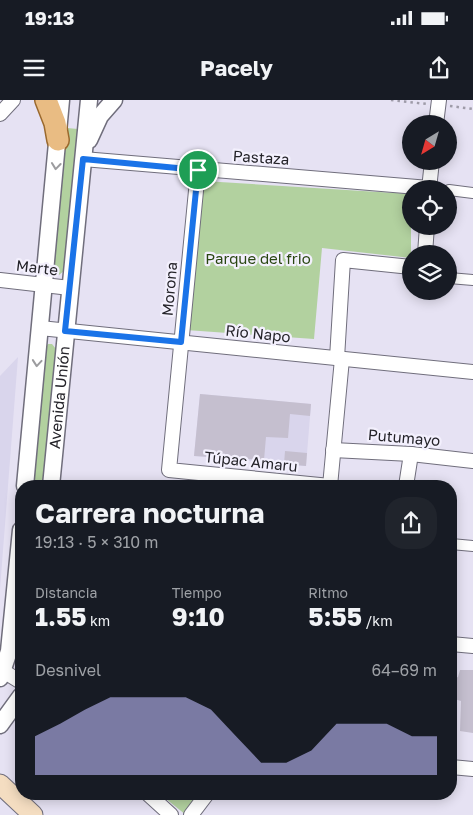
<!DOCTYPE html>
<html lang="es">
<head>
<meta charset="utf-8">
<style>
  body { margin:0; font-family:"Golos Text",sans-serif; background:#20242c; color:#f1f3f6; height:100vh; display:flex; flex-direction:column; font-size:19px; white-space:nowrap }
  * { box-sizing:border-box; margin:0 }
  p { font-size:16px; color:#9ea1a6 }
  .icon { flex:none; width:28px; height:28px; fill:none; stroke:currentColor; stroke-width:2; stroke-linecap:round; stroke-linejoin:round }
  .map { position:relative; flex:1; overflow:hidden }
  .drawer { position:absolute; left:15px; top:380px; width:442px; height:320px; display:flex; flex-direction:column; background:#171b24; border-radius:20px; box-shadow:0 2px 12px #0003 }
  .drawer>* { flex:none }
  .needle { width:32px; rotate:217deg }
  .fabs { position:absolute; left:402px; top:15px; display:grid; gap:10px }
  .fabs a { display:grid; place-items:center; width:55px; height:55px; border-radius:50%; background:#171b24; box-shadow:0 2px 12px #0003; font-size:25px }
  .pin { position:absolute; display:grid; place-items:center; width:42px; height:42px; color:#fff; margin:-21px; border:2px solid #fff; border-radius:50%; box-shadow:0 1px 5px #0007 }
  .round { display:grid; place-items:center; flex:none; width:52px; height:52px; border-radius:20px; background:#20242c }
  .headline { display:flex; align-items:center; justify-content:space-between; height:85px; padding:0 20px }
  h1 { font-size:28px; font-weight:700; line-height:38px }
  .figures { display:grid; grid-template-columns:repeat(3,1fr); gap:8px; height:85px; padding:5px 20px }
  .figures div { display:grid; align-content:center }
  .figures b { font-size:25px; font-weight:700 }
  .figures small { font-size:14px; font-weight:400 }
  .figures p { font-size:14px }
  .chart { height:140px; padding:10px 20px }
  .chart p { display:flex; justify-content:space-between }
  .chart svg { width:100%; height:90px; margin-top:5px; fill:#a5a3da; opacity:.7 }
  .status { display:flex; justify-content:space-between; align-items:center; height:35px; padding:0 25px; background:#171b24; direction:ltr }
  .status svg { height:14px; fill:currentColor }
  header { display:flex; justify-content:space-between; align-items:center; height:65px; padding:0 20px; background:#171b24; font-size:22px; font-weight:700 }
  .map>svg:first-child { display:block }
  .built { fill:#d9d5ec }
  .green { fill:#b2d19f }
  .building { fill:#c5bfcf }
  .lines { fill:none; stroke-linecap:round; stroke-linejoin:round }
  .pedestrian-casing { stroke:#706e7c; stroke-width:12 }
  .minor-casing { stroke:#706e7c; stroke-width:16 }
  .tertiary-casing { stroke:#706e7c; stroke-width:19 }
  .secondary-casing { stroke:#706e7c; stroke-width:21 }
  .primary-casing { stroke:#9a692e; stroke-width:24 }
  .path { stroke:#9e9ba8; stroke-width:2.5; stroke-dasharray:2.5 4; stroke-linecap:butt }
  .pedestrian { stroke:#fff; stroke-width:10 }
  .minor { stroke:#fff; stroke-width:14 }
  .tertiary { stroke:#fff; stroke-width:16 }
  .secondary { stroke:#f4ddc1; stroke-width:19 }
  .primary { stroke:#e9bc83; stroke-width:21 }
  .oneway { stroke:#9c9c9f }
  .route-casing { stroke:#fff; stroke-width:10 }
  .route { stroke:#1a73e8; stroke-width:6 }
  .labels { text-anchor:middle; stroke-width:4.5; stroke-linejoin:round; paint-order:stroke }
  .street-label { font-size:15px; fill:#242329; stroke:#f3f0fd }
  .park-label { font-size:15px; fill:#294611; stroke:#f3f0fd }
</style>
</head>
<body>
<div class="status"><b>19:13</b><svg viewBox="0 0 49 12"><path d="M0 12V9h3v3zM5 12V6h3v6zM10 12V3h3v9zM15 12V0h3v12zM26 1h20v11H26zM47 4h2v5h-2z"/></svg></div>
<header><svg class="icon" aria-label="menu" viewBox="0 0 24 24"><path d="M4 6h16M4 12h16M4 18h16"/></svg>Pacely<svg class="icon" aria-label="share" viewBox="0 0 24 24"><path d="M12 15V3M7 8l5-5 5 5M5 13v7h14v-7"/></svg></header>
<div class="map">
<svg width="473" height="715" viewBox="0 0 473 715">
  <rect width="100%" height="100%" fill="#e6e2f3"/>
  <g class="built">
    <path d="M 18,257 L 0,489 L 0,276 Z"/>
    <path d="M 200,294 L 311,304 L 306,366 L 194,356 Z"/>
  </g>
  <g class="green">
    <path d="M 67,28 L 78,29 L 65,170 L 59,175 L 54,169 Z"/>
    <path d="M 204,81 L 411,94 L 411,158 L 322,148 L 314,239 L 186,230 Z"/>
    <path d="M 48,244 L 52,244 L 56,249 L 43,386 L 32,386 L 45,248 Z"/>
    <path d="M 160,694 L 203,694 L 186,715 Z"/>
  </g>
  <g class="building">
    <path d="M 200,294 L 311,304 L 310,316 L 290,314 L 288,338 L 266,337 L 264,360 L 194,356 Z"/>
    <path d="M 285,351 L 307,353 L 306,366 L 284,364 Z"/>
    <path d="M 460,570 L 473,570 L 473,633 L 460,631 L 461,601 L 451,598 L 451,580 L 458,577 Z"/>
  </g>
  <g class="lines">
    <g class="pedestrian-casing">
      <g id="pedestrian">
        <path d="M 449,90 L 473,93"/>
        <path d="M 449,178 L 473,180"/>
        <path d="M 451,444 L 473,446"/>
      </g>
    </g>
    <g class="minor-casing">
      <g id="minor">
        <path d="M 0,14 L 13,0"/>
        <path d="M 436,24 L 439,0"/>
        <path d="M 83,59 L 429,88"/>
        <path d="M 198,70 L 169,370 L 330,386"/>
        <path d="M 429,89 L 432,61"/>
        <path d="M 425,154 L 427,126"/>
        <path d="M 0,180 L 70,188"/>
        <path d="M 40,228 L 473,272"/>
        <path d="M 337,258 L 343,160 L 411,167"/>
        <path d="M 333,350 L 411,354 L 473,361"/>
        <path d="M 330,386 L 342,259"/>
        <path d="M 406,386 L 411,354"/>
        <path d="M 451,544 L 473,546"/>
        <path d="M 3,571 L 21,582"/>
        <path d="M 451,667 L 473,669"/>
        <path d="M 148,694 L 171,715"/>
        <path d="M 191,715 L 207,694"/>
      </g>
    </g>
    <g class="tertiary-casing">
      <g id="tertiary">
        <path d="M 89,40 L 100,16 L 114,0"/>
        <path d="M 25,386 L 61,0"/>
        <path id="s1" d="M 51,386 L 89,0"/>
        <path d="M 0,578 L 9,551 L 21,430"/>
        <path d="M 0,625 L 21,596"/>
      </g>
    </g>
    <g class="secondary-casing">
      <path id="secondary" d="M 0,684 L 33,715"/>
    </g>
    <g class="primary-casing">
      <path id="primary" d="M 46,0 L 55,23 L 58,40"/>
    </g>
    <g class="path">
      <path d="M 391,0 L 427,4"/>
      <path d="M 450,6 L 473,9"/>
    </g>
    <use href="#pedestrian" class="pedestrian"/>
    <use href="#minor" class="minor"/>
    <use href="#tertiary" class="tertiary"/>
    <use href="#secondary" class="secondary"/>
    <use href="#primary" class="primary"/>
  </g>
  <defs><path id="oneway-chevron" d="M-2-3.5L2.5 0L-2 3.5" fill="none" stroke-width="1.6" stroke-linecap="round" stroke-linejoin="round" transform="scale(1.25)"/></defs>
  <g class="oneway">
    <use href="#oneway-chevron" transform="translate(56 66) rotate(96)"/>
    <use href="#oneway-chevron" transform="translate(37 263) rotate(95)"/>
  </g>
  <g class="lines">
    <g class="route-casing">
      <path id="route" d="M 83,59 L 198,70 L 181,242 L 65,231 Z"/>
    </g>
    <use href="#route" class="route"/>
  </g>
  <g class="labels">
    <g class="street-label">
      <text transform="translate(261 58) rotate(4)" y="5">Pastaza</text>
      <text transform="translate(37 168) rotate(7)" y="5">Marte</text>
      <text transform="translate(170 189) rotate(-85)" y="5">Morona</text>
      <text transform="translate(258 234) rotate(6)" y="5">Río Napo</text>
      <text dy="5" stroke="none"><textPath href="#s1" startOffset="89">Avenida Unión</textPath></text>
      <text transform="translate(404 338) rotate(5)" y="5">Putumayo</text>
      <text transform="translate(251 362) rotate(6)" y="5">Túpac Amaru</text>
    </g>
    <g class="park-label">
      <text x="258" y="164">Parque del frio</text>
    </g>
  </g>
</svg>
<div class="fabs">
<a><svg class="needle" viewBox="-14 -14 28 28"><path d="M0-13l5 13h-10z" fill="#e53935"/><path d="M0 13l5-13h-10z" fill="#9ea1a6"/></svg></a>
<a><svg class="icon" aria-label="locate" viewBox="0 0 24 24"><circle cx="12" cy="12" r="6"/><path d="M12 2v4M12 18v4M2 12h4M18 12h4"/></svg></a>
<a><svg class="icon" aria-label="layers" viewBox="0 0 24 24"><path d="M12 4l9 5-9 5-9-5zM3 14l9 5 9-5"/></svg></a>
</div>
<div class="pin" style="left:198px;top:70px;background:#1e9e55"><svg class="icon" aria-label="arrive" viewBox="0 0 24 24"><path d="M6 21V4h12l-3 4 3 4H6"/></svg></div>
<section class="drawer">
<div class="headline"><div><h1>Carrera nocturna</h1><p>19:13 · 5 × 310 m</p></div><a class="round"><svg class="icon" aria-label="share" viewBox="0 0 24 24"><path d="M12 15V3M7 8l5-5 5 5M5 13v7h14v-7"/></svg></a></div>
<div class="figures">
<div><p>Distancia</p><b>1.55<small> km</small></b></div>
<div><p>Tiempo</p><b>9:10</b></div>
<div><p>Ritmo</p><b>5:55<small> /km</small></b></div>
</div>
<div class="chart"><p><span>Desnivel</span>64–69 m</p>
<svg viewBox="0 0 160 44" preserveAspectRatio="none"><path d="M0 44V25L10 19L20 12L30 6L40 6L50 6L60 6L70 12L80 25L90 38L100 38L110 32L120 19L130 19L140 19L150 25L160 25V44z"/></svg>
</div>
</section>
</div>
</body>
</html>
